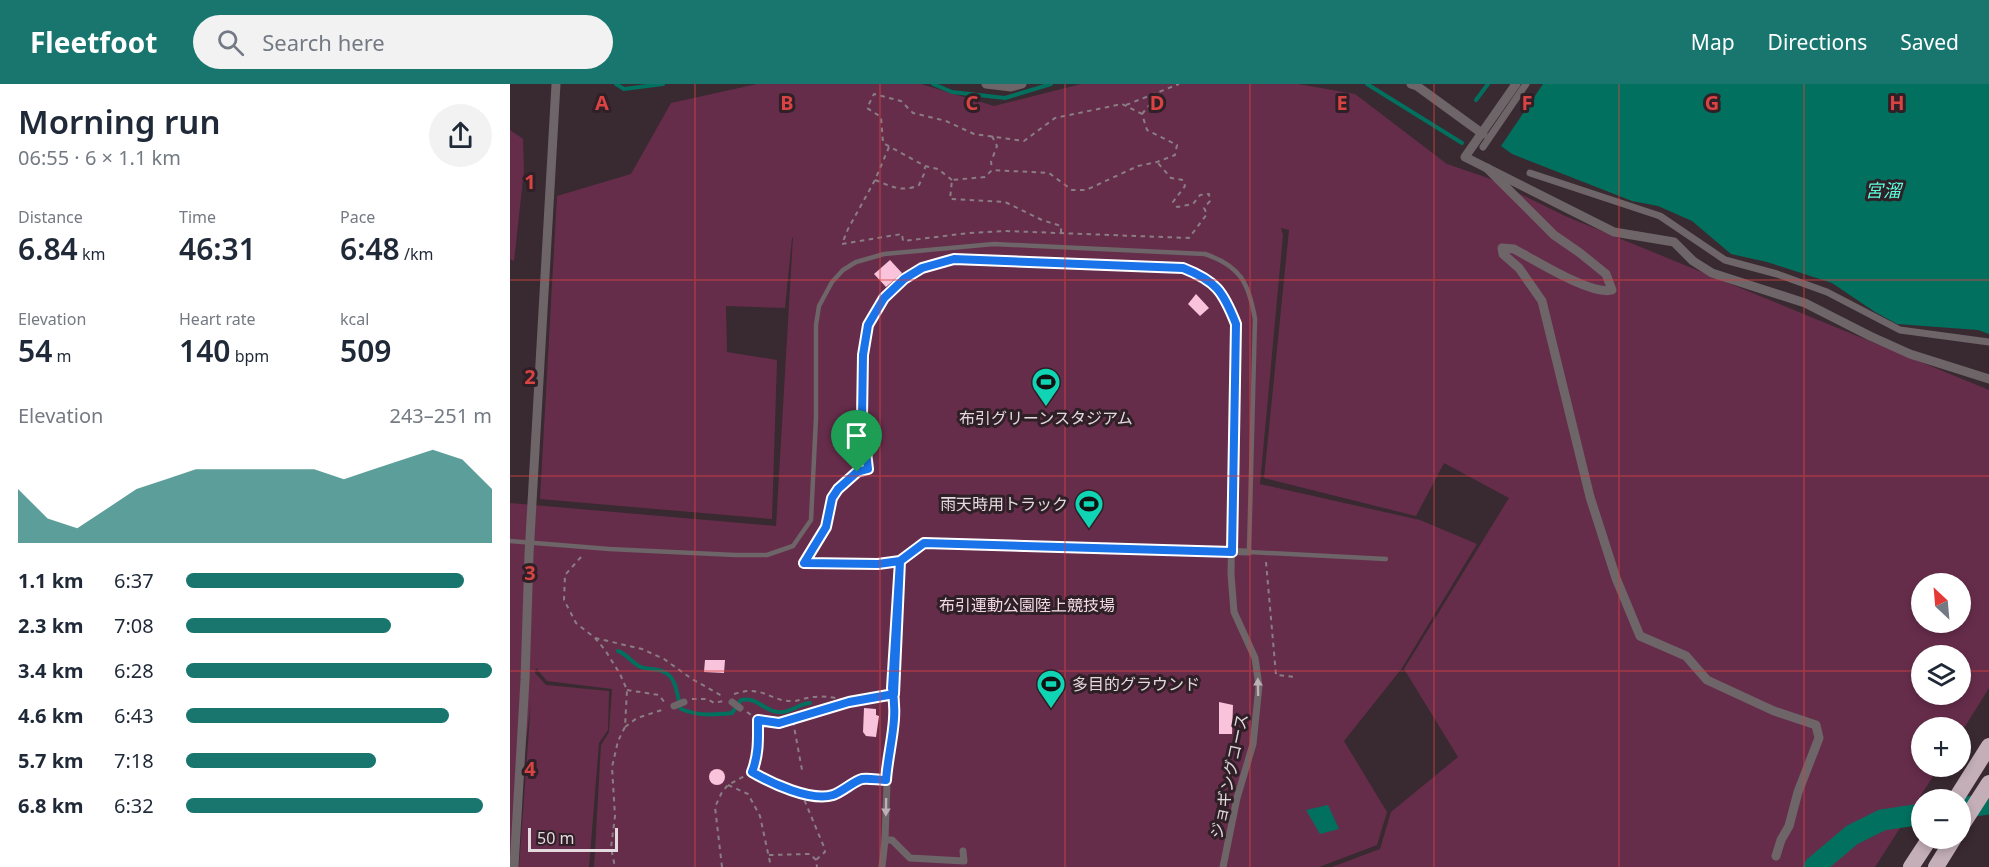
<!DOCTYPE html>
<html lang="en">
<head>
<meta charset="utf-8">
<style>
  body { margin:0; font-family:"Noto Sans","Noto Sans JP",sans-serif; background:#f2f2f3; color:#1f2937; height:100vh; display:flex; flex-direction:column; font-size:22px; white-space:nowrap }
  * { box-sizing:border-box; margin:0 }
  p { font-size:20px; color:#747a83 }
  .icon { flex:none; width:33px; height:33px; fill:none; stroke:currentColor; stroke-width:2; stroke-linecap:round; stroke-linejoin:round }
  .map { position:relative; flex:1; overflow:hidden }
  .sheet { display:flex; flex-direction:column; background:#fff; width:510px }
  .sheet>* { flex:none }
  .needle { width:39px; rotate:334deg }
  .controls { position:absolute; left:1401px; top:489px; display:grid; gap:12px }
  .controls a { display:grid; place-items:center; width:60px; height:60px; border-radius:50%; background:#fff; box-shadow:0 3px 9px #0003; font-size:30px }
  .scale { position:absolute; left:18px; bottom:15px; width:90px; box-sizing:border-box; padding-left:6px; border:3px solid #e4d9de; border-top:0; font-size:16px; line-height:21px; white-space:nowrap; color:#e4d9de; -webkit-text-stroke:4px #2f1f26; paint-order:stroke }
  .pin { position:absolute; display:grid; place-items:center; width:51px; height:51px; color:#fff; margin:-62px -26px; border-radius:50% 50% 50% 0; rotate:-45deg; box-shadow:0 0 6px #0007 }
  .pin .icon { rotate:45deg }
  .round { display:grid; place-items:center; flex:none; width:63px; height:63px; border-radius:32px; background:#f2f2f3 }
  .head { display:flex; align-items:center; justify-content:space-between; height:102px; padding:0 18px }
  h1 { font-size:33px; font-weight:600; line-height:45px }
  .metrics { display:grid; grid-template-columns:repeat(3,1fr); gap:9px; height:102px; padding:6px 18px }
  .metrics div { display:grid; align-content:center }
  .metrics b { font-size:30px; font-weight:600 }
  .metrics small { font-size:16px; font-weight:400 }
  .metrics p { font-size:16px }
  .chart { height:168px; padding:12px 18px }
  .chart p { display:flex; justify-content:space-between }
  .chart svg { width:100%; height:108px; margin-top:6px; fill:#18766f; opacity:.7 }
  ul { padding:0 18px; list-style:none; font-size:20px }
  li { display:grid; grid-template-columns:96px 72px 1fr; align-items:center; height:45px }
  li i { height:15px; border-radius:8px; background:#18766f }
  header { display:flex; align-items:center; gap:36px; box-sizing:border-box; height:84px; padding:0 30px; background:#18766f; color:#fff }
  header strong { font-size:28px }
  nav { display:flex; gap:33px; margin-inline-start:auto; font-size:21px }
  .search { width:420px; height:54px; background:#f2f2f3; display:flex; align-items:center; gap:15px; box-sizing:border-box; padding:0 21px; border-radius:33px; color:#747a83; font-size:22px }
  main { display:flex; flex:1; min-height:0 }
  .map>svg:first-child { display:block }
  .green { fill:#662d4b; fill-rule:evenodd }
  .water { fill:#02705e }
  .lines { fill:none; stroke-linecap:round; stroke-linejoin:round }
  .stream { stroke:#02705e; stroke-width:4 }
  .river { stroke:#02705e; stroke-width:21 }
  .building { fill:#f8c3db }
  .path { stroke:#8a7d83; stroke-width:2; stroke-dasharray:4.5 4.5; stroke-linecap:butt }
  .service { stroke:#6d6568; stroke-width:4.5 }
  .pedestrian { stroke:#6d6568; stroke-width:7 }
  .minor { stroke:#6d6568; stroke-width:9 }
  .motorway { stroke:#c4afb8; stroke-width:16 }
  .oneway { fill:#bab0b5 }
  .route-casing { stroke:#fff; stroke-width:12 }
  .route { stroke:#1a73e8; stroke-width:8 }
  .grid { fill:none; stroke:#d84343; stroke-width:1.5; stroke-opacity:0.55 }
  .labels { text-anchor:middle; stroke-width:6; stroke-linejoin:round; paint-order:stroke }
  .poi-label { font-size:16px; fill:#e4d9de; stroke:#2f1f26 }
  .park-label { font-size:16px; fill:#f2dae5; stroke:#2f1f26 }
  .street-label { font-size:16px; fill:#e4d9de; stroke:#2f1f26 }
  .water-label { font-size:18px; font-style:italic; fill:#5cfedc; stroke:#2f1f26 }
  .grid-label { font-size:20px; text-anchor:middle; font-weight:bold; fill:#d84343; stroke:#2f1f26; stroke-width:6; stroke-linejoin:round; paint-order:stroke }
</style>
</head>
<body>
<header>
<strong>Fleetfoot</strong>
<div class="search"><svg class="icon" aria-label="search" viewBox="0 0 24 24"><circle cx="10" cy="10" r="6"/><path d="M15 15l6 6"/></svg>Search here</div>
<nav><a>Map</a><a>Directions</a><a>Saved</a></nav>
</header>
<main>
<section class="sheet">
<div class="head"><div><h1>Morning run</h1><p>06:55 · 6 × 1.1 km</p></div><a class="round"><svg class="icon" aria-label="share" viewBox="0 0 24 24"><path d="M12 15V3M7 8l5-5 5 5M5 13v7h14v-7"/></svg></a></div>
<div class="metrics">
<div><p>Distance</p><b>6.84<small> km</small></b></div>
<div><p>Time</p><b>46:31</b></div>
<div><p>Pace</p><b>6:48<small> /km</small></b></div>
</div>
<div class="metrics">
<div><p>Elevation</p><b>54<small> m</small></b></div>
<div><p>Heart rate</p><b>140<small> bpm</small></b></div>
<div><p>kcal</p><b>509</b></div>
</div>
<div class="chart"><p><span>Elevation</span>243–251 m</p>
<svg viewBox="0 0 160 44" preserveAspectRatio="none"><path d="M0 44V22L10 34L20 38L30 30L40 22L50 18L60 14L70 14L80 14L90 14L100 14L110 18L120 14L130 10L140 6L150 10L160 22V44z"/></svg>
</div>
<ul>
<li><b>1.1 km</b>6:37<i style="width:91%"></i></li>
<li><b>2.3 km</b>7:08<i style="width:67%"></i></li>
<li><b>3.4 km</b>6:28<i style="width:100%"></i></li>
<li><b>4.6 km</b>6:43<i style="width:86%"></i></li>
<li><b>5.7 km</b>7:18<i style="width:62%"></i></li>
<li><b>6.8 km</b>6:32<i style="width:97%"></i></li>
</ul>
</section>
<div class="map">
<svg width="1479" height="783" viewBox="0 0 1479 783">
  <rect width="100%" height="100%" fill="#392930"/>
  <g class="green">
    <path d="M 247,0 L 411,0 L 484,22 L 571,0 L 788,0 L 845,10 L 937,80 L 978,94 L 1055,132 L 1479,306 L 1479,604 L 1451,649 L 1450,644 L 1412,644 L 1412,682 L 1429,683 L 1365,783 L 822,783 L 870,765 L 881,728 L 948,673 L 894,585 L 999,414 L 934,379 L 906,432 L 754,394 L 779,146 L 771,144 L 773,151 L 750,400 L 910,436 L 967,460 L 892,584 L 834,657 L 877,728 L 867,761 L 809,783 L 84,783 L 91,661 L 99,648 L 102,605 L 37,597 L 26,584 L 25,589 L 36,601 L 99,607 L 98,646 L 89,659 L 79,783 L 9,783 L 21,618 L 0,783 L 0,419 L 266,442 L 283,153 L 282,154 L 275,224 L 216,222 L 217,268 L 267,276 L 262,435 L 30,415 L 47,112 L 121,90 L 161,19 ZM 1412,500 L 1450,500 L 1450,538 L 1412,538 ZM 1412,572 L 1450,572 L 1450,610 L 1412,610 Z"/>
    <path d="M 0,46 L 13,55 L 14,86 L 4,177 L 0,175 Z"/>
  </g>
  <g class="water">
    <path d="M 1033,0 L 1479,0 L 1479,250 L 1468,246 L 1387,240 L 1365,228 L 1322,199 L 1257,178 L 1221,170 L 1182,137 L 1148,122 L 1122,117 L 1002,70 L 991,62 Z"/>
    <path d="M 818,721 L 829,745 L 810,750 L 796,726 Z"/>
  </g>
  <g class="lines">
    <g class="stream">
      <path d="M 106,0 L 114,5 L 153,0"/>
      <path d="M 423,0 L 442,8 L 495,14 L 541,0"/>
      <path d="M 857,0 L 952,59"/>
      <path d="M 966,16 L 978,0"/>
      <path d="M 108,567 C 117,570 122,579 131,583 C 138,586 147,584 154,588 C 167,593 167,613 171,625 C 188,632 203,631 222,629 L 231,616 C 249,613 253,627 268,628 C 280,630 289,619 300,619"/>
    </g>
    <g class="river">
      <path d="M 1450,724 L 1479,720"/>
      <path d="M 1304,783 L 1342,751 L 1372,736 L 1412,730"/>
    </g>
  </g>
  <g class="building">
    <path d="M 380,176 L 392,189 L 376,203 L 364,190 Z"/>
    <path d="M 686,210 L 699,224 L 690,232 L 678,220 Z"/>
    <path d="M 195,576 L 215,576 L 214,589 L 194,588 Z"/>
    <path d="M 709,618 L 723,621 L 722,650 L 709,650 Z"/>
    <path d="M 354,624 L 366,625 L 366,631 L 369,632 L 366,653 L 356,652 L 353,648 Z"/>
    <circle cx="207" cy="693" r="8"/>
  </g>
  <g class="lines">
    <g class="path">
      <path d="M 616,21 L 669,0"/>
      <path d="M 632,30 L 649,9"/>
      <path d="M 482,52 L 487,62 L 481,78 L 482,85"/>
      <path d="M 379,63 L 365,96 L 338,145 L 332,160 L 392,150 L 393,157 L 459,149 L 496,147 L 679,154 L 697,130 L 694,124 L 700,117 L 699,110 L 690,111 L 683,120 L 667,123 L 663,118 L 675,102 L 673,96 L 661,94 L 647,78"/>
      <path d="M 365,96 C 381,102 392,109 409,101 L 414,90 L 415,83"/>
      <path d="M 442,96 L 428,85 L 415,82 L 373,59 L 371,33 L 357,24 L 364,10 L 391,17 L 403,29 L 436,37 L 464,50 L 514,57 L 545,34 L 612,20 L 632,30 L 637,46 L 667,61 L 665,71 L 647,78 L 628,82 L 576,106 L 562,106 L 539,89 L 482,86 L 475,93 L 442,96 L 440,115 L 495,118 L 532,136 L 551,142 L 551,149"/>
      <path d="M 349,387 C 315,404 327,421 315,447 C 309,458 300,468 294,479 L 360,480"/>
      <path d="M 71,473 L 55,491 L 54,516 L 66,539 L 85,554 L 95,566 L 110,590 L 117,606 L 115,643 L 108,657 L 102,683 L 105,732 L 101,764 L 105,783"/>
      <path d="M 756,478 L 766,591 L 786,593"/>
      <path d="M 85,554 L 132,565 L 154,575 L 182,595 L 214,613"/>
      <path d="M 117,606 L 149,611 L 155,619"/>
      <path d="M 224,610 C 253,600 260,618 283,617 C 288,617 293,615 297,614 C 312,611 325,613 339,618"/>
      <path d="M 182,615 L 197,615 L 204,619 L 213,617"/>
      <path d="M 237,628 L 248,636 L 269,639 L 339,618 L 375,612"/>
      <path d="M 283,637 L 292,686"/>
      <path d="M 115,643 L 127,634 L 155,625"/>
      <path d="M 242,688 C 261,698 299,717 321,712 C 332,709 343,696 354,695 C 358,695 363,696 368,696"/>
      <path d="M 218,701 L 238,710 L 250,732 L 261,783"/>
      <path d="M 291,708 L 314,763 L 315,768 L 306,776"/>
      <path d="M 259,771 L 300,770 L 306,776 L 307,783"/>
      <path d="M 212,783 L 205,723 L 212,708 L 218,701 L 242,688 L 247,675 L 249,662 L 248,636"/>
    </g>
    <path class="service" d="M 0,457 L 99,465 L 225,471 L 257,471 L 283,462 L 301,436 L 306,334 L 306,241 L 309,222 L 322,198 L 333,186 L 346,178 L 374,170 L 484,160 L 695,170 C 731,182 739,200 745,235 L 739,468 L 876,475"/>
    <g class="pedestrian">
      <path d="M 973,63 L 1016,0"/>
      <path d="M 1020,89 L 1150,132 L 1215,176 L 1267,190 L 1317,208 L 1390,246 L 1479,258"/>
      <path d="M 358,385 L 352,334 L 353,271 L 359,241 L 374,215 L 394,195 L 412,184 L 444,175 L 673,184 C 706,197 712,207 726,240 L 721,490 L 724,528 L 745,574 L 749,602 L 743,660 L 727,714 L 713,783"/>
      <path d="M 368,480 L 390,477 L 414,459 L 739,468"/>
      <path d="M 222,618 L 230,624"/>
      <path d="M 164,622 L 174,618"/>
      <path d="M 375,756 L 382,756 L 400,774 L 454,777 L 453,767"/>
      <path d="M 372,783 L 375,756 L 378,671 L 385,632 L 382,604 L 390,477"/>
    </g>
    <g class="minor">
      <path d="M 476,0 L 501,3 L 512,0"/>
      <path d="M 901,0 L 907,2 L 973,50"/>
      <path d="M 1006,0 L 955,73 L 1104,148 L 1164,158 L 1183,177 L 1202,189 L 1295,219 L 1360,252 L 1400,270 L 1479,295"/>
      <path d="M 977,84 L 1044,151 L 1070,169 L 1096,190 L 1102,206 C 1082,212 1025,176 1004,165 L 992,164 L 993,170 L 1009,184 L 1032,217 L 1080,413 L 1106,494 L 1130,552 L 1176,572 L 1197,596 L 1264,627 L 1306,641 L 1309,654 L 1288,708 L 1279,742 L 1271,756 L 1266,772"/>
      <path d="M 4,783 L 15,596 L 19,471 L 46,0"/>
    </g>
    <g class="motorway">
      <path d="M 1445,716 L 1479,662"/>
      <path d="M 1450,744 L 1479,699"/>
      <path d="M 1401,783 L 1420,754"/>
      <path d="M 1426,783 L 1444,754"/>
    </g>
  </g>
  <defs><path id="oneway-solid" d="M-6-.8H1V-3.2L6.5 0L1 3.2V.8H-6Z" transform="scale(1.5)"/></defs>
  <g class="oneway">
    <use href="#oneway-solid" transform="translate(748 603) rotate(-91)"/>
    <use href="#oneway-solid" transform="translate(376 723) rotate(91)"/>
  </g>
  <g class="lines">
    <g class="route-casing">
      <path id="route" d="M 347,388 L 328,405 L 322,414 L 316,443 L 294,479 L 368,480 L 390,477 L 382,604 C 389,635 378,666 376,696 C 369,696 359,694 352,695 C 344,697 332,708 323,711 C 301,718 261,699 242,688 C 249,670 248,655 248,636 L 269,639 L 339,618 L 384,610 L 390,477 L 414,459 L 722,468 L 726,240 C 713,207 706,197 673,184 L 444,175 L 412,184 L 394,195 L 374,214 L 358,241 L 353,271 L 352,334 L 358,385 L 347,388"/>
    </g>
    <use href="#route" class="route"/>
  </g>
  <path class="grid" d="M 185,0 L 185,783M 370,0 L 370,783M 555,0 L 555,783M 740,0 L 740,783M 924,0 L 924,783M 1109,0 L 1109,783M 1294,0 L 1294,783M 0,196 L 1479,196M 0,392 L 1479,392M 0,587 L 1412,587M 1450,587 L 1479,587"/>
  <defs>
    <g id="stadium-pin" transform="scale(1.5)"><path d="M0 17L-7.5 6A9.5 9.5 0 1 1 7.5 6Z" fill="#0fd5b4" stroke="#2f1f26"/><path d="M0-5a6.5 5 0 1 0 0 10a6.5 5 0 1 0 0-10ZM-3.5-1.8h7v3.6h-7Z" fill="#111"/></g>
  </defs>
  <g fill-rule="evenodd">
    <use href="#stadium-pin" x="536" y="298"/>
    <use href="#stadium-pin" x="579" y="420"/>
    <use href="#stadium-pin" x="541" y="600"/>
  </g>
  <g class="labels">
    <g class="poi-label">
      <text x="536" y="340">布引グリーンスタジアム</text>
      <text x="558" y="426" text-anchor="end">雨天時用トラック</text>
      <text x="562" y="606" text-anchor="start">多目的グラウンド</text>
    </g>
    <g class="park-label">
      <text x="517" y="527">布引運動公園陸上競技場</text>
    </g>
    <g class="street-label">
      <text transform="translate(719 692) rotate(-78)" y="6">ジョギングコース</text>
    </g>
    <g class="water-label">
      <text x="1373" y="113">宮溜</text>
    </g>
  </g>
  <g class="grid-label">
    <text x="92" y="26">A</text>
    <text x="277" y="26">B</text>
    <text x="462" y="26">C</text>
    <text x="647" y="26">D</text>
    <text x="832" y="26">E</text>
    <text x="1017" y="26">F</text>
    <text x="1202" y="26">G</text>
    <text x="1387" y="26">H</text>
    <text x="20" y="105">1</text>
    <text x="20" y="300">2</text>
    <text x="20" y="496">3</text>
    <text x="20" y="692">4</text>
  </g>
</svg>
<div class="controls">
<a><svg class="needle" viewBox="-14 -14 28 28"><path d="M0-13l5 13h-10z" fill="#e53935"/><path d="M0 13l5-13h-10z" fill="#747a83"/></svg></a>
<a><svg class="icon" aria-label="layers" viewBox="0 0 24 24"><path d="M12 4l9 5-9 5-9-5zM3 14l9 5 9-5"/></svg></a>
<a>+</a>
<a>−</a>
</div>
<div class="scale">50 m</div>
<div class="pin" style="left:347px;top:388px;background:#1e9e55"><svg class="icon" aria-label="arrive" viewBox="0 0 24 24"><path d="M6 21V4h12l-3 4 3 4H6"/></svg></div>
</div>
</main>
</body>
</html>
